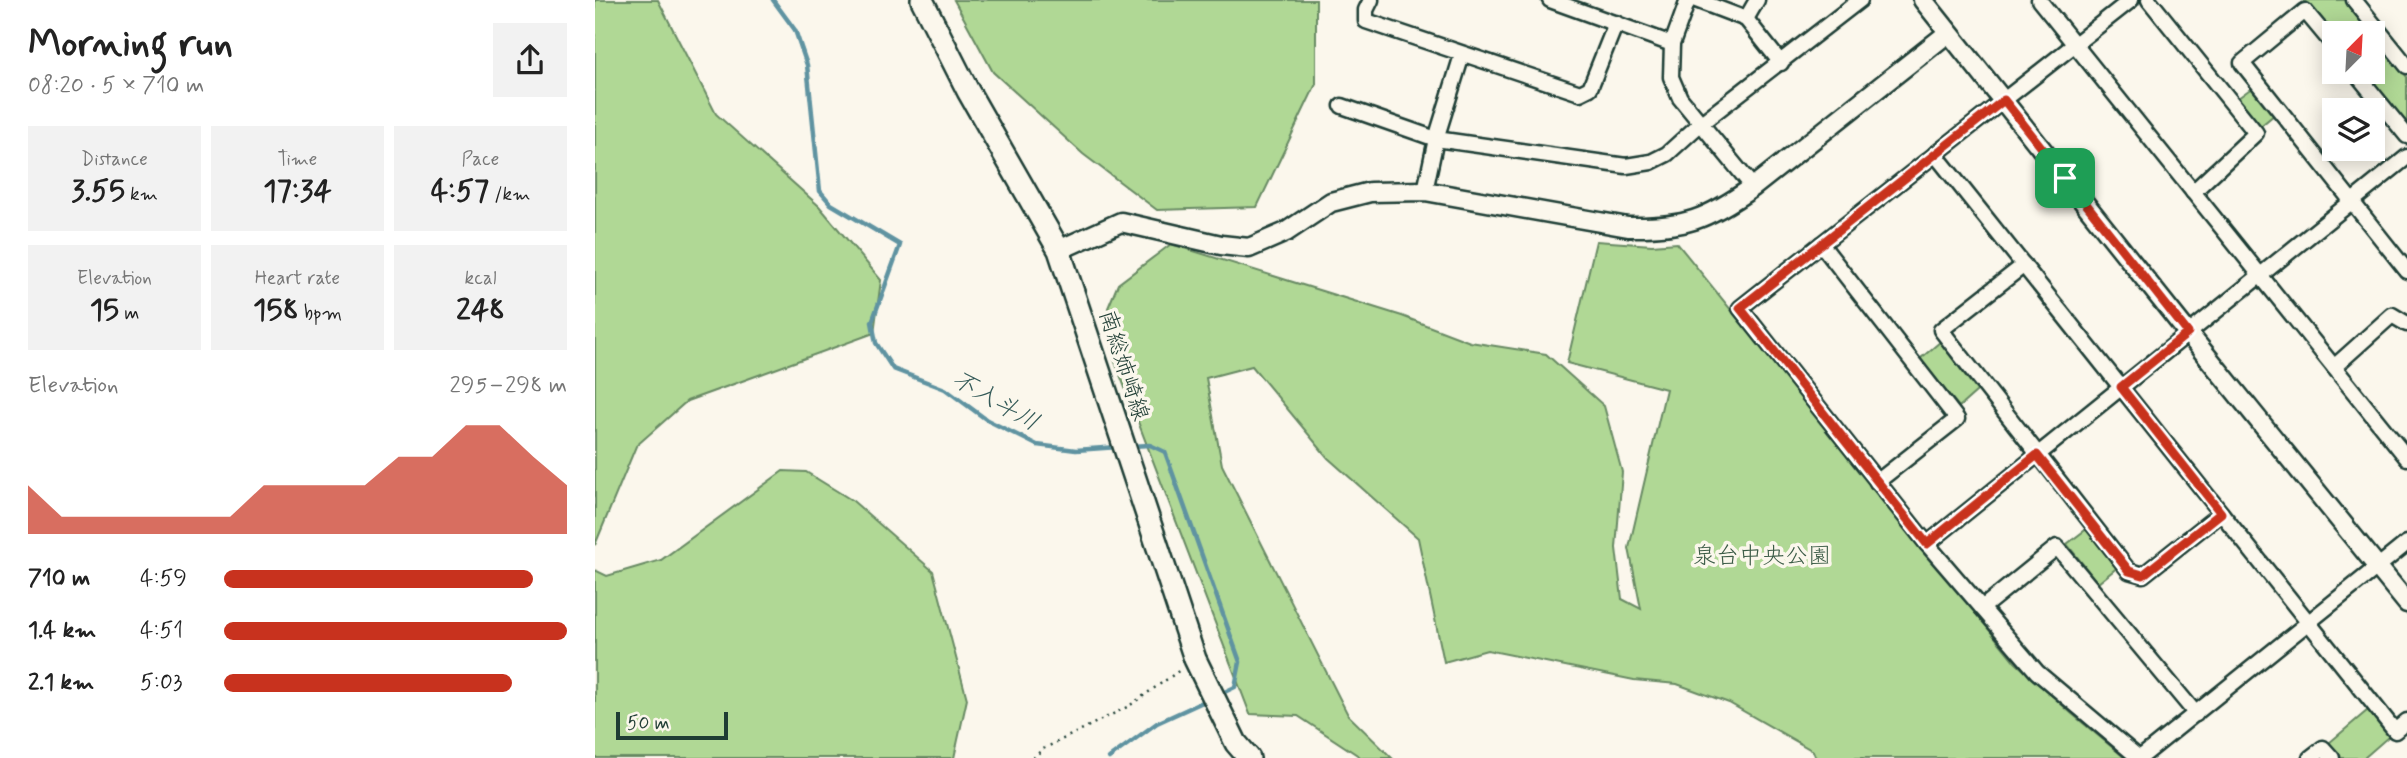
<!DOCTYPE html>
<html lang="en">
<head>
<meta charset="utf-8">
<style>
  body { margin:0; font-family:Mynerve,"Klee One",sans-serif; background:#f2f2f2; color:#222; height:100vh; display:flex; flex-direction:column; font-size:26px; white-space:nowrap }
  * { box-sizing:border-box; margin:0 }
  p { font-size:23px; color:#767676 }
  .icon { flex:none; width:38px; height:38px; fill:none; stroke:currentColor; stroke-width:2; stroke-linecap:round; stroke-linejoin:round }
  .map { position:relative; flex:1; overflow:hidden }
  .details { display:flex; flex-direction:column; background:#fff; width:595px }
  .details>* { flex:none }
  .needle { width:46px; rotate:24deg }
  .tools { position:absolute; left:1727px; top:21px; display:grid; gap:14px }
  .tools a { display:grid; place-items:center; width:63px; height:63px; border-radius:0px; background:#fff; box-shadow:0 4px 18px #0003; font-size:35px }
  .scale { position:absolute; left:21px; bottom:18px; width:112px; box-sizing:border-box; padding-left:7px; border:4px solid #1f3d34; border-top:0; font-size:19px; line-height:24px; white-space:nowrap; color:#1f3d34; -webkit-text-stroke:5px #fbf7ec; paint-order:stroke }
  .pin { position:absolute; display:grid; place-items:center; width:60px; height:60px; color:#fff; margin:-30px; border-radius:14px; box-shadow:0 4px 10px #0006 }
  .round { display:grid; place-items:center; flex:none; width:74px; height:74px; border-radius:0px; background:#f2f2f2 }
  .head { display:flex; align-items:center; justify-content:space-between; height:119px; padding:0 28px }
  h1 { font-size:38px; font-weight:700; line-height:52px }
  .stats { display:grid; grid-template-columns:repeat(3,1fr); gap:10px; height:119px; padding:7px 28px }
  .stats div { display:grid; align-content:center; border-radius:0px; background:#f2f2f2; text-align:center }
  .stats b { font-size:30px; font-weight:700 }
  .stats small { font-size:19px; font-weight:400 }
  .stats p { font-size:19px }
  .chart { height:196px; padding:14px 28px }
  .chart p { display:flex; justify-content:space-between }
  .chart svg { width:100%; height:126px; margin-top:7px; fill:#c8321e; opacity:.7 }
  ul { padding:0 28px; list-style:none; font-size:23px }
  li { display:grid; grid-template-columns:112px 84px 1fr; align-items:center; height:52px }
  li i { height:18px; border-radius:9px; background:#c8321e }
  main { display:flex; flex:1; min-height:0 }
  .map>svg:first-child { display:block }
  .green { fill:#b0d895; stroke:#688a64; stroke-width:2 }
  .lines { fill:none; stroke-linecap:round; stroke-linejoin:round }
  .stream { stroke:#5f93a1; stroke-width:4.5 }
  .minor-casing { stroke:#1f3d34; stroke-width:19 }
  .tertiary-casing { stroke:#1f3d34; stroke-width:23 }
  .secondary-casing { stroke:#1f3d34; stroke-width:26 }
  .path { stroke:#1f3d34; stroke-width:2.5; stroke-dasharray:2 5; stroke-linecap:butt }
  .minor { stroke:#fbf7ec; stroke-width:14 }
  .tertiary { stroke:#fbf7ec; stroke-width:18 }
  .secondary { stroke:#fbf7ec; stroke-width:21 }
  .route-casing { stroke:#fff; stroke-width:14 }
  .route { stroke:#c8321e; stroke-width:9 }
  .labels { text-anchor:middle; stroke-width:7; stroke-linejoin:round; paint-order:stroke }
  .street-label { font-size:23px; fill:#1f3d34; stroke:#fbf7ec }
  .park-label { font-size:23px; fill:#3c5c47; stroke:#fbf7ec }
  .water-label { font-size:24px; font-style:italic; fill:#345a58; stroke:#fbf7ec }
</style>
</head>
<body>
<main>
<section class="details">
<div class="head"><div><h1>Morning run</h1><p>08:20 · 5 × 710 m</p></div><a class="round"><svg class="icon" aria-label="share" viewBox="0 0 24 24"><path d="M12 15V3M7 8l5-5 5 5M5 13v7h14v-7"/></svg></a></div>
<div class="stats">
<div><p>Distance</p><b>3.55<small> km</small></b></div>
<div><p>Time</p><b>17:34</b></div>
<div><p>Pace</p><b>4:57<small> /km</small></b></div>
</div>
<div class="stats">
<div><p>Elevation</p><b>15<small> m</small></b></div>
<div><p>Heart rate</p><b>158<small> bpm</small></b></div>
<div><p>kcal</p><b>248</b></div>
</div>
<div class="chart"><p><span>Elevation</span>295–298 m</p>
<svg viewBox="0 0 160 44" preserveAspectRatio="none"><path d="M0 44V27L10 38L20 38L30 38L40 38L50 38L60 38L70 27L80 27L90 27L100 27L110 17L120 17L130 6L140 6L150 17L160 27V44z"/></svg>
</div>
<ul>
<li><b>710 m</b>4:59<i style="width:90%"></i></li>
<li><b>1.4 km</b>4:51<i style="width:100%"></i></li>
<li><b>2.1 km</b>5:03<i style="width:84%"></i></li>
</ul>
</section>
<div class="map">
<svg width="1812" height="758" viewBox="0 0 1812 758">
  <rect width="100%" height="100%" fill="#fbf7ec"/>
  <filter id="ink" filterUnits="userSpaceOnUse"><feTurbulence type="fractalNoise" baseFrequency=".0143" numOctaves="2"/><feDisplacementMap in="SourceGraphic" scale="14" xChannelSelector="R" yChannelSelector="G"/><feConvolveMatrix kernelMatrix="1 2 1 2 8 2 1 2 1" color-interpolation-filters="sRGB"/></filter>
  <g filter="url(#ink)">
    <g class="green">
      <path d="M 0,0 L 63,0 L 121,114 L 224,206 L 286,280 L 279,333 L 92,401 L 41,446 L 0,545 Z"/>
      <path d="M 359,0 L 721,0 L 721,84 L 662,207 L 562,210 L 488,154 L 398,72 Z"/>
      <path d="M 1708,0 L 1750,0 L 1777,33 L 1740,33 L 1739,39 Z"/>
      <path d="M 1778,35 L 1812,77 L 1812,130 L 1766,72 L 1778,72 Z"/>
      <path d="M 1658,87 L 1680,114 L 1662,129 L 1639,101 Z"/>
      <path d="M 1001,241 L 1057,245 L 1082,243 L 1420,662 L 1476,713 L 1530,758 L 1221,758 L 1218,751 L 1134,703 L 1082,684 L 1039,680 L 892,650 L 849,662 L 823,538 L 733,458 L 657,366 L 611,378 L 627,465 L 753,715 L 797,758 L 767,758 L 703,716 L 655,714 L 519,359 L 513,308 L 523,284 L 576,244 L 807,316 L 875,342 L 951,354 L 1009,406 L 1027,472 L 1021,548 L 1027,599 L 1046,609 L 1034,548 L 1071,389 L 972,363 Z"/>
      <path d="M 1345,342 L 1382,391 L 1364,407 L 1325,359 Z"/>
      <path d="M 188,471 L 211,472 L 258,501 L 338,571 L 372,699 L 359,758 L 0,758 L 0,570 L 12,576 L 66,560 Z"/>
      <path d="M 1493,528 L 1524,566 L 1503,583 L 1472,544 Z"/>
      <path d="M 1779,705 L 1800,731 L 1769,758 L 1737,758 L 1728,748 Z"/>
    </g>
    <g class="lines">
      <g class="stream">
        <path d="M 178,0 L 200,30 L 212,65 L 225,191 L 236,204 L 305,245 L 277,322 L 281,343 L 298,369 L 350,389 L 392,420 L 442,445 L 481,450 L 523,447"/>
        <path d="M 536,446 L 555,445 L 570,452 L 645,662 L 640,687 L 623,695"/>
        <path d="M 514,758 L 562,723 L 612,700"/>
      </g>
      <g class="minor-casing">
        <g id="minor">
          <path d="M 776,0 L 771,10 L 771,21 L 985,93 L 995,88 L 1021,23"/>
          <path d="M 955,0 L 1077,44"/>
          <path d="M 1093,0 L 1077,44 L 1076,77 L 1085,98 L 1158,187"/>
          <path d="M 1101,0 L 1151,19 L 1186,63"/>
          <path d="M 1444,0 L 1812,458"/>
          <path d="M 1536,0 L 1145,308 L 1332,544 L 1442,672 L 1544,758"/>
          <path d="M 1554,0 L 1661,133 L 1598,192"/>
          <path d="M 1759,0 L 1812,66"/>
          <path d="M 1151,19 L 1162,0"/>
          <path d="M 1740,47 L 1710,11 L 1647,63 L 1812,271"/>
          <path d="M 1760,72 L 1812,136"/>
          <path d="M 747,106 L 841,139 L 1031,166 L 1056,162 L 1072,154 L 1105,124 L 1265,0"/>
          <path d="M 1340,154 L 1800,731 L 1812,721"/>
          <path d="M 830,191 L 841,139 L 867,55"/>
          <path d="M 1226,244 L 1362,419 L 1282,482"/>
          <path d="M 1429,265 L 1346,330 L 1534,571 L 1548,575 L 1626,513"/>
          <path d="M 1739,367 L 1797,315 L 1812,324"/>
          <path d="M 1332,544 L 1812,157"/>
          <path d="M 1387,608 L 1462,547 L 1601,714"/>
          <path d="M 1545,758 L 1812,543"/>
          <path d="M 1715,758 L 1728,748 L 1737,758"/>
        </g>
      </g>
      <g class="tertiary-casing">
        <g id="tertiary">
          <path d="M 1328,0 L 1593,333 L 1812,603"/>
          <path d="M 464,250 L 526,222 L 626,245 L 654,248 L 691,232 L 736,202 L 775,192 L 830,191 L 1033,227 C 1090,228 1111,220 1158,187 L 1353,33"/>
        </g>
      </g>
      <g class="secondary-casing">
        <path id="secondary" d="M 327,0 L 373,91 L 464,250 L 600,659 L 641,743 L 654,758"/>
      </g>
      <path class="path" d="M 438,758 L 448,749 L 534,706 L 585,670"/>
      <use href="#minor" class="minor"/>
      <use href="#tertiary" class="tertiary"/>
      <use href="#secondary" class="secondary"/>
    </g>
  </g>
  <g class="lines" filter="url(#ink)">
    <g class="route-casing">
      <path id="route" d="M 1409,100 L 1593,333 L 1526,387 L 1626,513 L 1548,575 L 1534,571 L 1442,455 L 1332,544 L 1145,308 Z"/>
    </g>
    <use href="#route" class="route"/>
  </g>
  <g class="labels">
    <g class="street-label">
      <text transform="translate(530 365) rotate(72)" y="8">南総姉崎線</text>
    </g>
    <g class="park-label">
      <text x="1167" y="563">泉台中央公園</text>
    </g>
    <g class="water-label">
      <text transform="translate(401 400) rotate(30)" y="8">不入斗川</text>
    </g>
  </g>
</svg>
<div class="tools">
<a><svg class="needle" viewBox="-14 -14 28 28"><path d="M0-13l5 13h-10z" fill="#e53935"/><path d="M0 13l5-13h-10z" fill="#767676"/></svg></a>
<a><svg class="icon" aria-label="layers" viewBox="0 0 24 24"><path d="M12 4l9 5-9 5-9-5zM3 14l9 5 9-5"/></svg></a>
</div>
<div class="scale">50 m</div>
<div class="pin" style="left:1470px;top:178px;background:#1e9e55"><svg class="icon" aria-label="arrive" viewBox="0 0 24 24"><path d="M6 21V4h12l-3 4 3 4H6"/></svg></div>
</div>
</main>
</body>
</html>
